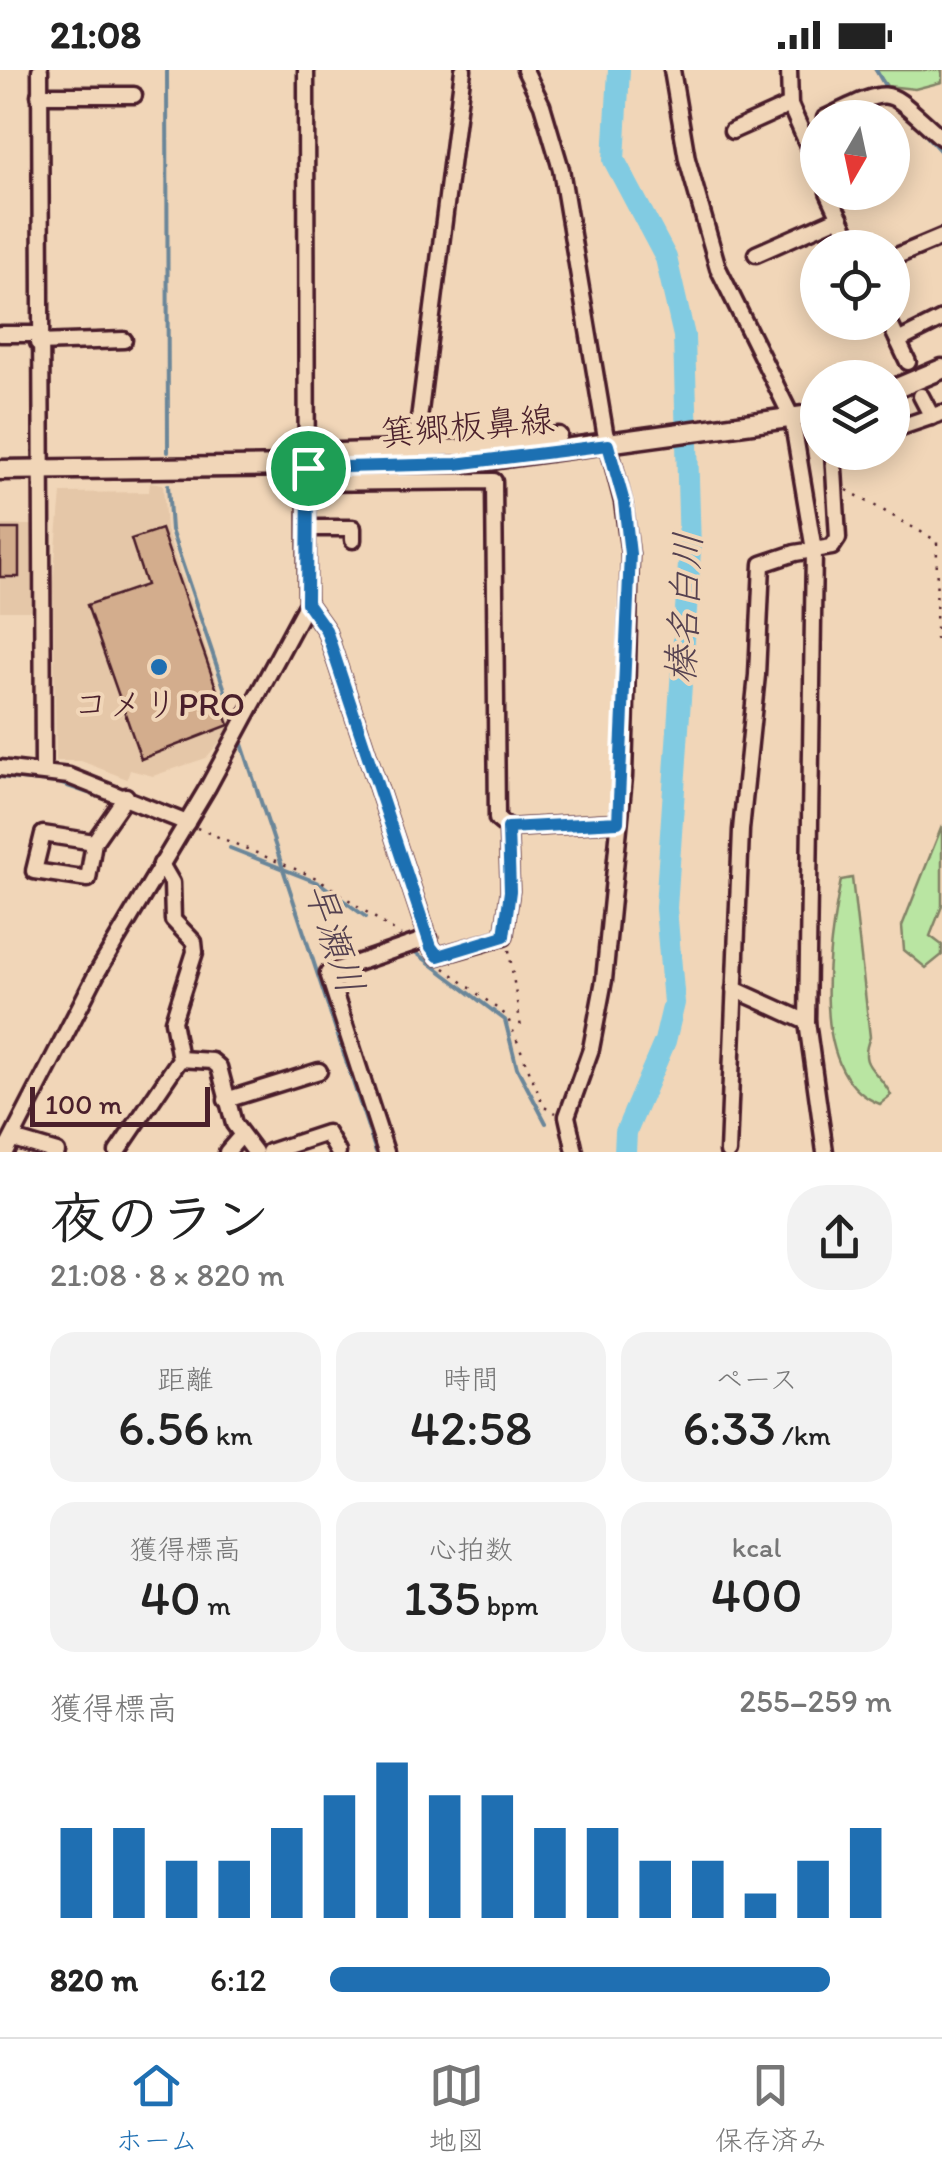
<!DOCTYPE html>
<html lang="ja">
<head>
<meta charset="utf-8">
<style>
  body { margin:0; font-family:Itim,"Klee One",sans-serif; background:#f2f2f2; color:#222; height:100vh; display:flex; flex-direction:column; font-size:38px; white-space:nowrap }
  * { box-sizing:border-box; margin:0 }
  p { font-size:32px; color:#767676 }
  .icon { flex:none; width:55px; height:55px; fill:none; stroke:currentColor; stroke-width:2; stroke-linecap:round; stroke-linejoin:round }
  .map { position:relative; height:1082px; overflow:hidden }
  .panel { display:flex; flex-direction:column; background:#fff; flex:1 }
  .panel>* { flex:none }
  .needle { width:65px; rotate:189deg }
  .fabs { position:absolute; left:800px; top:30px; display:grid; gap:20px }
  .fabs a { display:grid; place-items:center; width:110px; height:110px; border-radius:50%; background:#fff; box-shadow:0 5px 25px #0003; font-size:50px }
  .scale { position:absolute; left:30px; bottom:25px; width:180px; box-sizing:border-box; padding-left:10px; border:5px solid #4a1f2b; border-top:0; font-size:28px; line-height:35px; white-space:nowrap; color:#4a1f2b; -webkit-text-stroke:8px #f1d6b8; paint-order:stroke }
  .pin { position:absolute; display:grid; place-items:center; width:85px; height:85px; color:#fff; margin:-42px; border:5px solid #fff; border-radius:50%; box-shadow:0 2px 10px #0007 }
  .round { display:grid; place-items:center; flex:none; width:105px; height:105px; border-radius:40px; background:#f2f2f2 }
  .head { display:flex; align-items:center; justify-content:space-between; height:170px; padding:0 50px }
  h1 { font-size:55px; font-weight:600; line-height:75px }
  .figures { display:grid; grid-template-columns:repeat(3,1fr); gap:15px; height:170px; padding:10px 50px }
  .figures div { display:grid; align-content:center; border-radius:25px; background:#f2f2f2; text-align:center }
  .figures b { font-size:50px; font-weight:600 }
  .figures small { font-size:28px; font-weight:400 }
  .figures p { font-size:28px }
  .chart { height:280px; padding:20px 50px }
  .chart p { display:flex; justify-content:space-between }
  .chart svg { width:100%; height:180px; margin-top:10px; stroke:#1f6fb2; stroke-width:6 }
  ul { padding:0 50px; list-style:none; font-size:32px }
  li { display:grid; grid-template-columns:160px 120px 1fr; align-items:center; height:75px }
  li i { height:25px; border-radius:12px; background:#1f6fb2 }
  .status { display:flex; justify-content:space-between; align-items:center; height:70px; padding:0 50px; background:#fff; direction:ltr }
  .status svg { height:28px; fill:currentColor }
  .tabs { display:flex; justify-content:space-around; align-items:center; height:140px; border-top:2px solid #e0e0e0; background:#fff; font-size:28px; color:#767676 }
  .tabs a { display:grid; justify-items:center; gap:5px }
  .tabs .active { color:#1f6fb2 }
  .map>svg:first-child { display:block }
  .built { fill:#e5c7a8 }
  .green { fill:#b9e5a2; stroke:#828266; stroke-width:2.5 }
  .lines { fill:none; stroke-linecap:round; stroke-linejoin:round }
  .stream { stroke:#6b8699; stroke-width:4 }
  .river { stroke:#81cbe2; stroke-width:22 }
  .building { fill:#d3ad8d; stroke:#4a1f2b; stroke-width:2.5 }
  .minor-casing { stroke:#4a1f2b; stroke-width:21 }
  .major-casing { stroke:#4a1f2b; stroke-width:25 }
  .path { stroke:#4a1f2b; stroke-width:2.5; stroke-dasharray:2.5 8; stroke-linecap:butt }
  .minor { stroke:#f1d6b8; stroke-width:14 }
  .major { stroke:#f1d6b8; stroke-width:18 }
  .route-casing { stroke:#fff; stroke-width:20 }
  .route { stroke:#1f6fb2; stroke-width:12 }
  .poi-dot { fill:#1f6fb2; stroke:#f1d6b8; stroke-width:4 }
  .labels { text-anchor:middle; stroke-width:8; stroke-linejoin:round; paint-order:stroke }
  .street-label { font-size:35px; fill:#4a1f2b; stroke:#f1d6b8 }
  .poi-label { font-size:35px; fill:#4a1f2b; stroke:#f1d6b8 }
  .water-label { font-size:38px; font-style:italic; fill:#554150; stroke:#f1d6b8 }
</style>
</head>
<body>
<div class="status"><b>21:08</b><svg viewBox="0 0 49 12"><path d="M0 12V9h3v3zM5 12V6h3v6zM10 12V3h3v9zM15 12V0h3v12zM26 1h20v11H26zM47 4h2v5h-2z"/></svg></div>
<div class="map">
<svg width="942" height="1082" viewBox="0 0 942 1082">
  <rect width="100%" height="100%" fill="#f1d6b8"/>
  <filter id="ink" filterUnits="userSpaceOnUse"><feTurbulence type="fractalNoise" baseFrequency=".01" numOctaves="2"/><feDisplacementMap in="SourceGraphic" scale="20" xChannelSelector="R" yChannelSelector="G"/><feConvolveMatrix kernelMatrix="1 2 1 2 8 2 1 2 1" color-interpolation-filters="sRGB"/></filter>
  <g filter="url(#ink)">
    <g class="built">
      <path d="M 150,412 L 163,414 L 166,460 L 232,657 L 206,688 L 153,706 L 130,700 L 127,709 L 81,691 L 56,691 L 53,513 L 61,423 L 149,422 Z"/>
      <rect x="0" y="455" width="36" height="86"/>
    </g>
    <g class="green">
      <path d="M 875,0 L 942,0 L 942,12 L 915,19 L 887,16 Z"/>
      <path d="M 942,756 L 942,836 L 930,866 L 942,875 L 942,885 L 926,898 L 904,880 L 902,856 Z"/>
      <path d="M 852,808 L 870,967 C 857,999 878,998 891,1025 L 880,1034 C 805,1006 829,870 841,810 Z"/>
    </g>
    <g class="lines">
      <g class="stream">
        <path d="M 167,0 L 168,382"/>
        <path d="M 876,0 L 889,23"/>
        <path d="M 911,49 L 942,83"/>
        <path d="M 168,415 L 171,460 L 235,650"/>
        <path d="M 241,671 L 376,1082"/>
        <path d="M 0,707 L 59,713 L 112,731"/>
        <path d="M 132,739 L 176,756"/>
        <path d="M 230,778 L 321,814 L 366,847"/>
        <path d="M 411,879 L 505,950 L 517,998 L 546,1053"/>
      </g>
      <path class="river" d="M 619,0 L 614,90 L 666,188 L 684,266 L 690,480 L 666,838 L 674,933 L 665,971 L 626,1062 L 625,1082"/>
    </g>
    <g class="building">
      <rect x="0" y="459" width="19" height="48"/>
      <path d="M 161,459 L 229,655 L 141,689 L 87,535 L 146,515 L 131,469 Z"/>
    </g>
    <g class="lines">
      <g class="minor-casing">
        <g id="minor">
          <path d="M 40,0 L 43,702"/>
          <path d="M 525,0 L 542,35 L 561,99 L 605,362 L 623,432 L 630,484 L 624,707 L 604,910 L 591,979 L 567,1046 L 575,1082"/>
          <path d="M 672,0 L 687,89 L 718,198 L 792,348 L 814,480 L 807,952 L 825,1082"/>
          <path d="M 789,0 L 790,35 L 818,98"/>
          <path d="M 39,25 L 134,25"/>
          <path d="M 825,48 C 897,14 883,17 942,68"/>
          <path d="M 732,61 L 790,35"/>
          <path d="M 828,122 L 854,178"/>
          <path d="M 756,184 L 840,147"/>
          <path d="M 892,188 L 942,167"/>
          <path d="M 889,252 L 908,292"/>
          <path d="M 0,264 L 38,264"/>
          <path d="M 898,271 L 942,249"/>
          <path d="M 38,273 L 124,270"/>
          <path d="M 921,326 L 932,347"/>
          <path d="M 892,360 L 942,343"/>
          <path d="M 415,381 L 463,0"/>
          <path d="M 308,382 L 468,377 L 559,365"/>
          <path d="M 308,413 L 494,411 L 497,749 L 508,758 L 618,752"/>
          <path d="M 308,458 L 353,458 L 353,470"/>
          <path d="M 307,533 L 326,560 L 431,877 L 438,886 L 504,867 L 510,821 L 508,758"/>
          <path d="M 0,698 L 69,706 L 187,753"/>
          <path d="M 94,772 L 43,764 L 34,801 L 88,809 L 94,772 L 126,726"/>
          <path d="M 734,919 L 807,952"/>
          <path d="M 180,989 L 212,991 L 219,997 L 234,1054 L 255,1082"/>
          <path d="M 226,1030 L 319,1001"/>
          <path d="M 13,1069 L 57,1082"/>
          <path d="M 5,1082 L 97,903 L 208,717 L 307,533 L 306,0"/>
          <path d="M 117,1082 L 180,989 L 173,951 L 195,882 L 194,872 L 173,850 L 172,813 L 161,794"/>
          <path d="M 227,1082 L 240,1067"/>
          <path d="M 269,1082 L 327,1063 L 338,1082"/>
          <path d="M 386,1082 L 328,903 L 429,868"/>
          <path d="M 728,1082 L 741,760 L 757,605 L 762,494 L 795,483 L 832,477 L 838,468 L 833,382"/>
        </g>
      </g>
      <g class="major-casing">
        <g id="major">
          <path d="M 892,320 L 942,299"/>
          <path d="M 0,400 L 455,394 L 818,344"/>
        </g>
      </g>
      <g class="path">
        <path d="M 847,420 L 937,471 L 936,568 L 942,585"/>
        <path d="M 197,758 L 319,809 L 401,866"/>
        <path d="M 509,880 L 521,958"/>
        <path d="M 444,898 L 507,946 L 544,1037 L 556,1043"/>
      </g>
      <use href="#minor" class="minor"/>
      <use href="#major" class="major"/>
    </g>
  </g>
  <g class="lines" filter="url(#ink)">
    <g class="route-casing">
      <path id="route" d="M 608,375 L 624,432 L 630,484 L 618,752 L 508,758 L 510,821 L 504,866 L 438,886 L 431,877 L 326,560 L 307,533 L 308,398 L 456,394 Z"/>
    </g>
    <use href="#route" class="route"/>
  </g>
  <circle class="poi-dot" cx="159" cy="597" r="10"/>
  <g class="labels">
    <g class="street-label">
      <text transform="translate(467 356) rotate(-5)" y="12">箕郷板鼻線</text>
    </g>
    <g class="poi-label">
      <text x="159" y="646">コメリPRO</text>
    </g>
    <g class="water-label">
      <text transform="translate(684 538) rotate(-87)" y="13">榛名白川</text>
      <text transform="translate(335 868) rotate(72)" y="13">早瀬川</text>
    </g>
  </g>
</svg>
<div class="fabs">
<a><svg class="needle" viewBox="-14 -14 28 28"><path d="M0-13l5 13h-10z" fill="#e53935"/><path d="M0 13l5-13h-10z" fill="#767676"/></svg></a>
<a><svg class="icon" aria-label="locate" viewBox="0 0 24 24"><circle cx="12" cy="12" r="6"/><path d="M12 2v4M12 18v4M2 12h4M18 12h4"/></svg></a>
<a><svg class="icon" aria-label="layers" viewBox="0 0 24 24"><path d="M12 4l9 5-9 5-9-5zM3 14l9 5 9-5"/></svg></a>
</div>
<div class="scale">100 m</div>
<div class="pin" style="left:308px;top:398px;background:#1e9e55"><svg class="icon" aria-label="arrive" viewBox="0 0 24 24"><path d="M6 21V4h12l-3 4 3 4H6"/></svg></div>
</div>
<section class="panel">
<div class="head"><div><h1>夜のラン</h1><p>21:08 · 8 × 820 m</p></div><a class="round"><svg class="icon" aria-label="share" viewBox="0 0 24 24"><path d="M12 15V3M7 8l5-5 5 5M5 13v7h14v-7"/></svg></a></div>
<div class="figures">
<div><p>距離</p><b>6.56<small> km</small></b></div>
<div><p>時間</p><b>42:58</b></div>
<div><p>ペース</p><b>6:33<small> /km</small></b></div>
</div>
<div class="figures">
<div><p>獲得標高</p><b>40<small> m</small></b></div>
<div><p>心拍数</p><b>135<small> bpm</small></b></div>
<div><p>kcal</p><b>400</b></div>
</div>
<div class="chart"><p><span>獲得標高</span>255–259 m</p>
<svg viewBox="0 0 160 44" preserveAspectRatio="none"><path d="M5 44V22M15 44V22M25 44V30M35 44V30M45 44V22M55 44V14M65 44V6M75 44V14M85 44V14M95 44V22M105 44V22M115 44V30M125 44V30M135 44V38M145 44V30M155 44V22"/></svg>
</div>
<ul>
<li><b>820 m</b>6:12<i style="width:89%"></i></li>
</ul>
</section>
<nav class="tabs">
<a class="active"><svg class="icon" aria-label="home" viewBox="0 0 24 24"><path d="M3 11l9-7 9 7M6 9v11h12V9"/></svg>ホーム</a>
<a><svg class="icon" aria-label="map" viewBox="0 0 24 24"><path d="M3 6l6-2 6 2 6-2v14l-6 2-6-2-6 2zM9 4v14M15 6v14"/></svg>地図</a>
<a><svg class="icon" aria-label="saved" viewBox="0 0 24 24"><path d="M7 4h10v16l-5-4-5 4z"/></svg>保存済み</a>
</nav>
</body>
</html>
